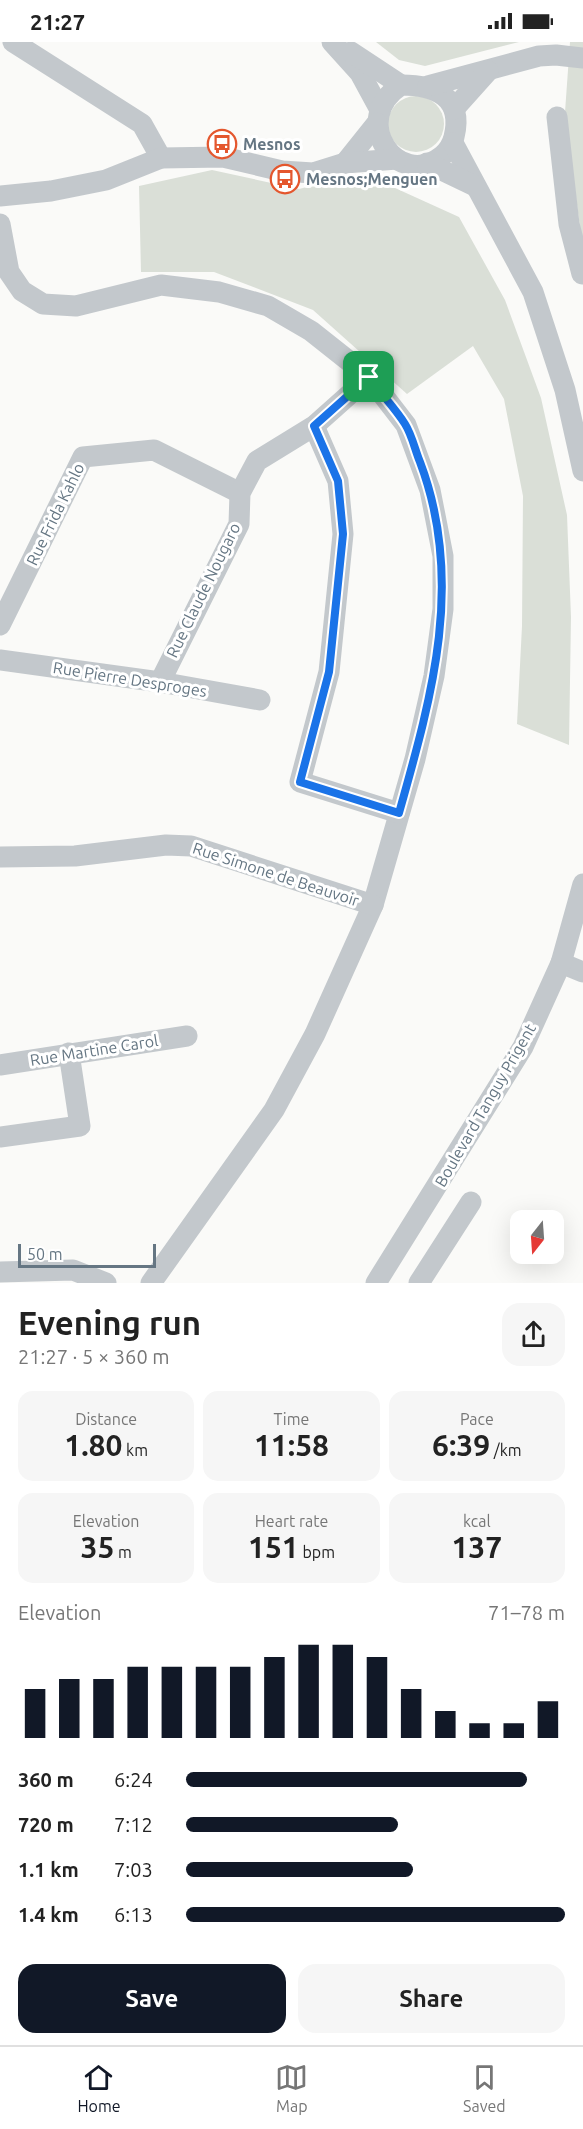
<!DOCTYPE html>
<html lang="en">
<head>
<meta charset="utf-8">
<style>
  body { margin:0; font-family:Ubuntu,sans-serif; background:#f6f6f6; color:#222; height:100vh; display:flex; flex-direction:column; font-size:22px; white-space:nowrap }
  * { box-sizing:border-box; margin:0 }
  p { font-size:20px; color:#767676 }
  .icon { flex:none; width:33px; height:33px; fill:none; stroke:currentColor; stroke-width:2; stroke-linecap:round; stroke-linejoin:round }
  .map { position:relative; height:1241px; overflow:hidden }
  .panel { display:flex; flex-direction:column; background:#fff; flex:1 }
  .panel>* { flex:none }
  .needle { width:39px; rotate:197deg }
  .tools { position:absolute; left:510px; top:1168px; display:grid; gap:12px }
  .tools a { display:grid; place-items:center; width:54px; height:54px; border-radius:12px; background:#fff; box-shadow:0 6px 24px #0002; font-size:30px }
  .scale { position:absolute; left:18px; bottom:15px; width:138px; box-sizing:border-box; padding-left:6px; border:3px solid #657683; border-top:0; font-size:16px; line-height:21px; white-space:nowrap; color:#657683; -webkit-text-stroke:4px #fff; paint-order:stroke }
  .pin { position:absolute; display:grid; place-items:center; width:51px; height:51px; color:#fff; margin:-26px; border-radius:12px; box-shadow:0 3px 9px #0006 }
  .round { display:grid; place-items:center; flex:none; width:63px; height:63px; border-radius:18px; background:#f6f6f6 }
  .overview { display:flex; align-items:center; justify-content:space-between; height:102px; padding:0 18px }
  h1 { font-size:33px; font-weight:700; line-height:45px }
  .stats { display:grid; grid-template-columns:repeat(3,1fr); gap:9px; height:102px; padding:6px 18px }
  .stats div { display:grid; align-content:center; border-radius:15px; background:#f6f6f6; text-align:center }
  .stats b { font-size:30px; font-weight:700 }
  .stats small { font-size:16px; font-weight:400 }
  .stats p { font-size:16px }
  .chart { height:168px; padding:12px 18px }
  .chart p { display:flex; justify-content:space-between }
  .chart svg { width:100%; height:108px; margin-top:6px; stroke:#111827; stroke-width:6 }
  .cta { display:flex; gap:12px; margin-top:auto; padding:12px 18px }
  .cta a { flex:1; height:69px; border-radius:18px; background:#111827; color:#fff; font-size:24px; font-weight:700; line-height:69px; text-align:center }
  .cta a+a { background:#f6f6f6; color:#222 }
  ul { padding:0 18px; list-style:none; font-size:20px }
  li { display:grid; grid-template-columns:96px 72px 1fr; align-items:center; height:45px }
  li i { height:15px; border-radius:8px; background:#111827 }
  .status { display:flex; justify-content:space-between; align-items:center; height:42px; padding:0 30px; background:#fff; direction:ltr }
  .status svg { height:16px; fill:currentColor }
  .tabs { display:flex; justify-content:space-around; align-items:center; height:84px; border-top:2px solid #e0e0e0; background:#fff; font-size:16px; color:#767676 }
  .tabs a { display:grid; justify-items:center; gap:3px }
  .tabs .current { color:#111827 }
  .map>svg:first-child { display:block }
  .green { fill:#dadfd7 }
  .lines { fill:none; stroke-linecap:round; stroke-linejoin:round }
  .minor { stroke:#c3c8cc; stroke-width:21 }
  .route-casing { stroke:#fff; stroke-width:12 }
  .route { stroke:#1a73e8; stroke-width:8 }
  .labels { text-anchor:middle; stroke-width:6; stroke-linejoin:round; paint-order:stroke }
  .poi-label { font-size:16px; font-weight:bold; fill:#657683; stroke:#fff; text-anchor:start }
  .street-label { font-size:16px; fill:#657683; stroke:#fff }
</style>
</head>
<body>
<div class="status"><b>21:27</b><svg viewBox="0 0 49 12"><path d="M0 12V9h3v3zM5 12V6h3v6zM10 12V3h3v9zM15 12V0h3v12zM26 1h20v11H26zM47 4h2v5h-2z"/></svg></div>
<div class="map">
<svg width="583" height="1241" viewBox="0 0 583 1241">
  <rect width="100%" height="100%" fill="#fafaf8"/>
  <g class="green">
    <path d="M 376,0 L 519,0 L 425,24 L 399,18 Z"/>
    <path d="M 570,0 L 583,0 L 583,209 L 565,70 Z"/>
    <circle cx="416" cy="82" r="28"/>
    <path d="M 212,128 L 299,147 L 362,131 L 459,175 L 505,258 L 541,356 L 567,473 L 571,575 L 569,703 L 517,682 L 522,584 L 523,454 L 504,357 L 473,304 L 407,352 L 313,268 L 214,230 L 141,230 L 139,144 Z"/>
  </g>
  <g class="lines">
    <g class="minor">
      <path d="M 13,0 L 142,82 L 161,116"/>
      <path d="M 332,0 L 360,31 L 379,66"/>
      <path d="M 351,10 L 401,43"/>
      <path d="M 401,43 C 435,43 464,55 454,95 C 452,103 448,109 442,114 C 398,149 348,78 401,43 Z"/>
      <path d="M 428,44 L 539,14 L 556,13 L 583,16"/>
      <path d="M 454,67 L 488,29"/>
      <path d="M 557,75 L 569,182 L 582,232"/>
      <path d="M 453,101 L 533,250 L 565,348 L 583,429"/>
      <path d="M 345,121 L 377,81"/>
      <path d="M 427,121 L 475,144"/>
      <path d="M 0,154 L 51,149 L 106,138 L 161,116 L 223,115 L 282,129 L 313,131 L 345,121 L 397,117"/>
      <path d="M 0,182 L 9,230 L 22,249 L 43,262 L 76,264 L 161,243 L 219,250 L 268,264 L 311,289 L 369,335 L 406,383 L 430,448 L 443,514 L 443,567 L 434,634 L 415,717 L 373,863 L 315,992 L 274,1068 L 151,1241"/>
      <path d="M 314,384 L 338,439 L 343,492 L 329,630 L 300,740 L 399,771"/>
      <path d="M 0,583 L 83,415 L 154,408 L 240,451"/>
      <path d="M 0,618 L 160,640 L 260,658"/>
      <path d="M 160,640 L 239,482 L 240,451 L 257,419 L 314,384 L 369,335"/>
      <path d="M 0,815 L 75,814 L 166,803 L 191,804 L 373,863"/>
      <path d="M 561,921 L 583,930"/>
      <path d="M 0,1023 L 187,994"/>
      <path d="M 0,1095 L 80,1084 L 69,1011"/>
      <path d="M 0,1230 L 73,1228 L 106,1241"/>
      <path d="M 376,1241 L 523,1005 L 561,921 L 583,842"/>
      <path d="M 419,1241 L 471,1160"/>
    </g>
  </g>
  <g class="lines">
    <g class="route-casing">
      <path id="route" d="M 369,335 C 380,351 395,366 405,382 C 412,393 415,408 420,420 C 465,539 432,654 399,771 L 300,740 L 329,630 L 343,492 L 338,439 L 314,384 Z"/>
    </g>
    <use href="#route" class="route"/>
  </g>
  <defs>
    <g id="bus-ring" transform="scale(1.5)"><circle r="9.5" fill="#fff" stroke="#e4572e" stroke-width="1.5"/><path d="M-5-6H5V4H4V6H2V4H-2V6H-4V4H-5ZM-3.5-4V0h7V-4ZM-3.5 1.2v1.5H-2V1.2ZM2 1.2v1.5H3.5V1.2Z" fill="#e4572e"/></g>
  </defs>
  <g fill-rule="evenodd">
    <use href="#bus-ring" x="222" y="102"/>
    <use href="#bus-ring" x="285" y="137"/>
  </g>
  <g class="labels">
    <g class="poi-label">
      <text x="243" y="108">Mesnos</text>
      <text x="306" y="143">Mesnos;Menguen</text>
    </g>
    <g class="street-label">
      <text transform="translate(55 472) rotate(-64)" y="6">Rue Frida Kahlo</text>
      <text transform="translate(203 548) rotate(-64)" y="6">Rue Claude Nougaro</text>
      <text transform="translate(130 637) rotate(9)" y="6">Rue Pierre Desproges</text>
      <text transform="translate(276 832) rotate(18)" y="6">Rue Simone de Beauvoir</text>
      <text transform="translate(94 1008) rotate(-9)" y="6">Rue Martine Carol</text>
      <text transform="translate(485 1063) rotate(-60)" y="6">Boulevard Tanguy Prigent</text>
    </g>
  </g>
</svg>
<div class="tools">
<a><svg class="needle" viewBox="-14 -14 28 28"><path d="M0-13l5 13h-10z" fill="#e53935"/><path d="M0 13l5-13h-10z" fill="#767676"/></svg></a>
</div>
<div class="scale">50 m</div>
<div class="pin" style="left:369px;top:335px;background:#1e9e55"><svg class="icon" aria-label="arrive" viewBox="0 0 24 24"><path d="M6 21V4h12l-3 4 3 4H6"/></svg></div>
</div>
<section class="panel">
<div class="overview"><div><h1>Evening run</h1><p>21:27 · 5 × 360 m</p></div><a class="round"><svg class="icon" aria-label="share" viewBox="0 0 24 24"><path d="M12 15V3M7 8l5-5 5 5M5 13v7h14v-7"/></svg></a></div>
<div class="stats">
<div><p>Distance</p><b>1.80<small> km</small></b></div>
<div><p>Time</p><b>11:58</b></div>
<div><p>Pace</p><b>6:39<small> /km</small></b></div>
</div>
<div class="stats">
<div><p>Elevation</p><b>35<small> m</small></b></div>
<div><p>Heart rate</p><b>151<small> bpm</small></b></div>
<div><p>kcal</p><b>137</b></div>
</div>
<div class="chart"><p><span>Elevation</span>71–78 m</p>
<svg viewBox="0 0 160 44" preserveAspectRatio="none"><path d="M5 44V24M15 44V20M25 44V20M35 44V15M45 44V15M55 44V15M65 44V15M75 44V11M85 44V6M95 44V6M105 44V11M115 44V24M125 44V33M135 44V38M145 44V38M155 44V29"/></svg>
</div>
<ul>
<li><b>360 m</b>6:24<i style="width:90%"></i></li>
<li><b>720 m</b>7:12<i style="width:56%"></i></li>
<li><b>1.1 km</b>7:03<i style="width:60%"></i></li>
<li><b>1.4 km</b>6:13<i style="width:100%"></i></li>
</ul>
<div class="cta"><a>Save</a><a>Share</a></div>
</section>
<nav class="tabs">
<a class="current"><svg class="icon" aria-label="home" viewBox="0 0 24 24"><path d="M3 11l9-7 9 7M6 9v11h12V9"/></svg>Home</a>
<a><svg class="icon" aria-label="map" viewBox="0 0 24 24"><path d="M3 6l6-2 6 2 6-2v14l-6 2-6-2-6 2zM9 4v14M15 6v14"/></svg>Map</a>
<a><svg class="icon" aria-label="saved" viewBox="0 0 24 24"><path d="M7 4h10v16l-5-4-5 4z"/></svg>Saved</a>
</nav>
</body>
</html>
